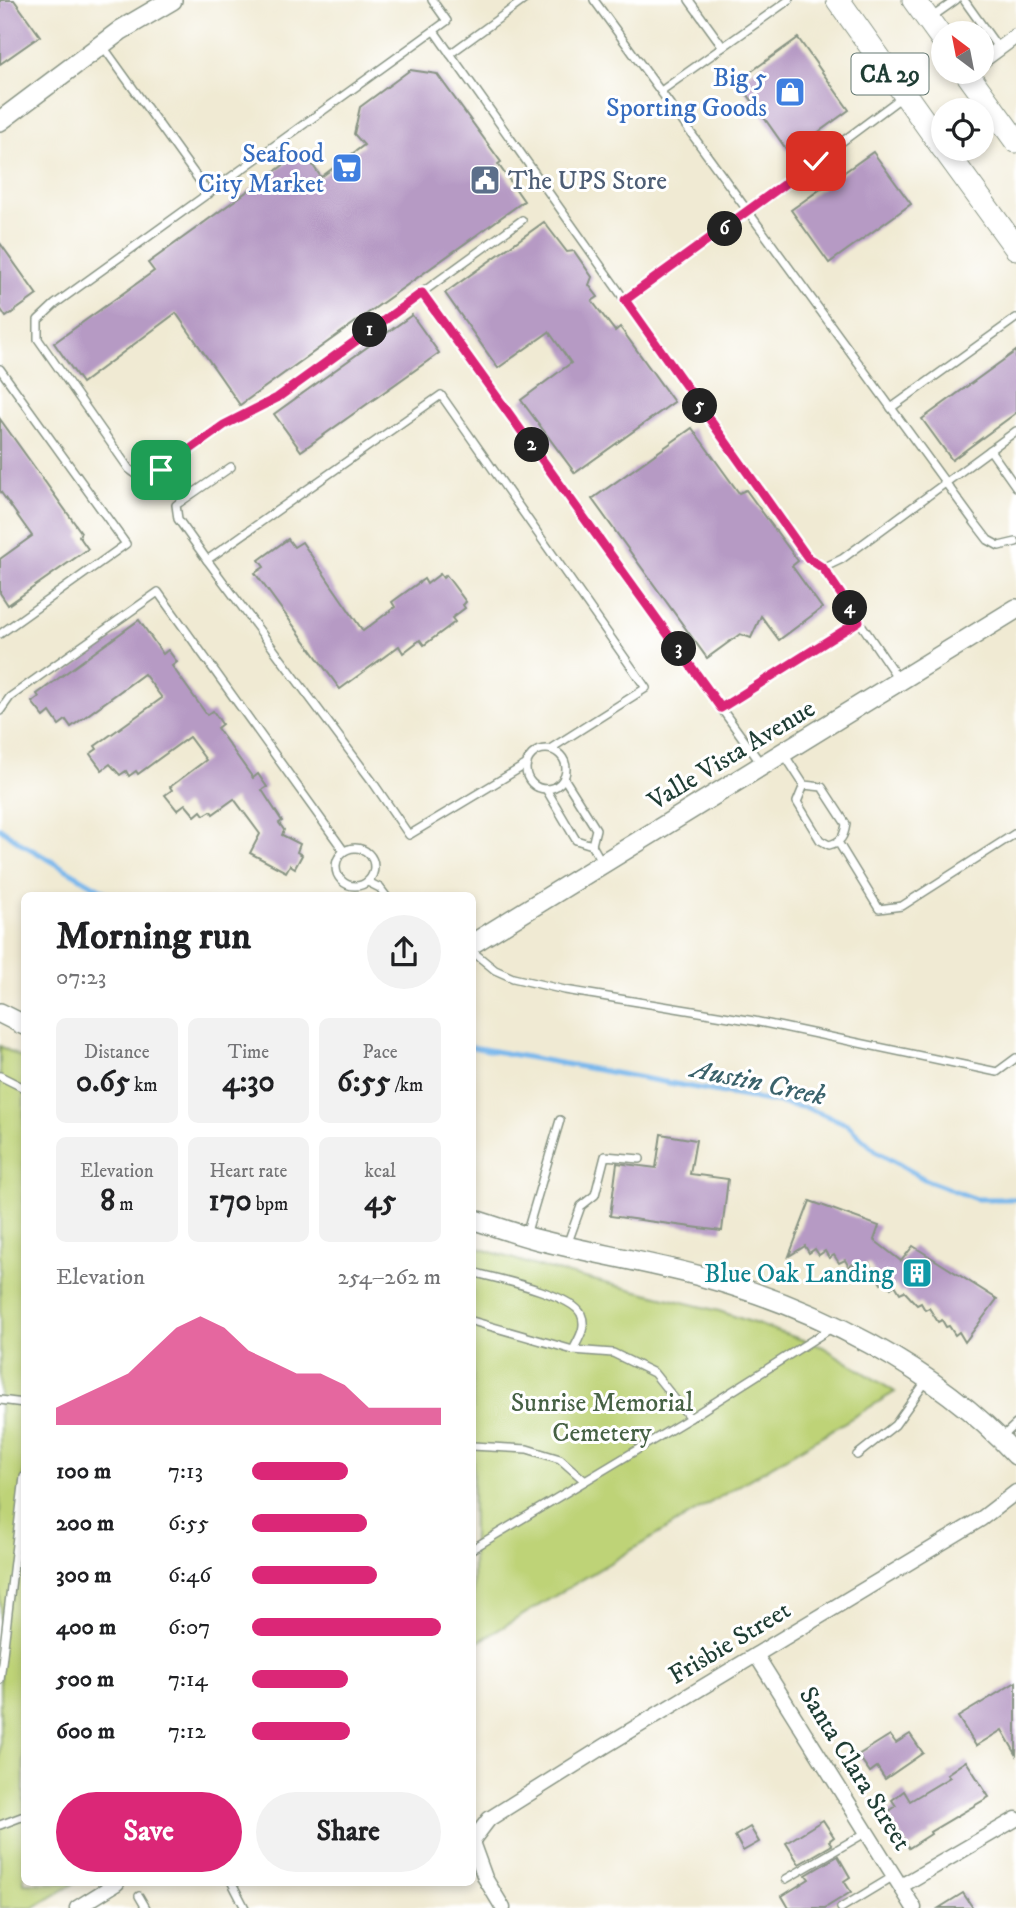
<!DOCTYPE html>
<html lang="en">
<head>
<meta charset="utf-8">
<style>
  body { margin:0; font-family:"IM FELL DW Pica",serif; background:#f2f2f2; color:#202124; height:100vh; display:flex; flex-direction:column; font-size:26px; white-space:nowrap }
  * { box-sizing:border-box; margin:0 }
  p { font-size:23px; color:#757577 }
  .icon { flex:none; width:38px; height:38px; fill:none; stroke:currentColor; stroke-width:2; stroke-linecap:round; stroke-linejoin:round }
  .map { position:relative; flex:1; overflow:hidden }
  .sheet { position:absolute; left:21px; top:892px; width:455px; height:994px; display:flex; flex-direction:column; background:#fff; border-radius:10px; box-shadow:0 4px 10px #0003 }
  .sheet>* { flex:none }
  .needle { width:46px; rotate:328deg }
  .fabs { position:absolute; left:931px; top:21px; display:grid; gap:14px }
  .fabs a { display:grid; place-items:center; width:63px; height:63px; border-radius:50%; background:#fff; box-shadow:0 4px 10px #0003; font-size:35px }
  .pin { position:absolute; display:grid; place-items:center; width:60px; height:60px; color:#fff; margin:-30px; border-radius:14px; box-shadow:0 4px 10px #0006 }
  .km { position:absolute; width:35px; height:35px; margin:-18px; border-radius:50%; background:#222; color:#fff; font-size:19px; line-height:35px; text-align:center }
  .round { display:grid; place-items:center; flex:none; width:74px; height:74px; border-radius:37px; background:#f2f2f2 }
  .headline { display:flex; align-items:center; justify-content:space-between; height:119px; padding:0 35px }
  h1 { font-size:38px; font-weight:700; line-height:52px }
  .figures { display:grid; grid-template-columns:repeat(3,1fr); gap:10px; height:119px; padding:7px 35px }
  .figures div { display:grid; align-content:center; border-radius:10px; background:#f2f2f2; text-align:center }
  .figures b { font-size:30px; font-weight:700 }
  .figures small { font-size:19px; font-weight:400 }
  .figures p { font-size:19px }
  .chart { height:196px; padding:14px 35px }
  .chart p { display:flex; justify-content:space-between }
  .chart svg { width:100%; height:126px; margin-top:7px; fill:#db2777; opacity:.7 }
  .cta { display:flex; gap:14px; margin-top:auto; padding:14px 35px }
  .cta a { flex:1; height:80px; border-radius:42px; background:#db2777; color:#fff; font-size:28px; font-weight:700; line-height:80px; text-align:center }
  .cta a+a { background:#f2f2f2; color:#202124 }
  ul { padding:0 35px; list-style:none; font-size:23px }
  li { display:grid; grid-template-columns:112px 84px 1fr; align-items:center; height:52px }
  li i { height:18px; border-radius:9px; background:#db2777 }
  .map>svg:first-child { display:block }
  .green { fill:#bed377; stroke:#6e8856; stroke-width:2 }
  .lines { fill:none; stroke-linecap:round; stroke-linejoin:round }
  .stream { stroke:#78b7ec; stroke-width:5 }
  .building { fill:#b69ac4 }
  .lane-casing { stroke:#889484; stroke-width:10 }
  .street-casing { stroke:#889484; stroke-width:17 }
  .secondary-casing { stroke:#889484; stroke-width:22 }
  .primary-casing { stroke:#889484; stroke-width:25 }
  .lane { stroke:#fff; stroke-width:7 }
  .street { stroke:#fff; stroke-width:14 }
  .secondary { stroke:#fff; stroke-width:19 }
  .primary { stroke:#fff; stroke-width:23 }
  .route-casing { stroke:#fff; stroke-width:14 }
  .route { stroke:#db2777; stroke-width:9 }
  .labels { text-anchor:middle; stroke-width:6; stroke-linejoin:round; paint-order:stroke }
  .shield { fill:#fff; stroke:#627771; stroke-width:2 }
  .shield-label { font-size:24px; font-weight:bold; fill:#1f3d34 }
  .shop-label { font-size:26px; fill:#366cbe; stroke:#fff; text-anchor:end }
  .service-label { font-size:26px; fill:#4e5e75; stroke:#fff; text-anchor:start }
  .street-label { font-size:26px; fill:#1f3d34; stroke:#fff }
  .culture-label { font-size:26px; fill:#0d838f; stroke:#fff; text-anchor:end }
  .park-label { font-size:26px; fill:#476245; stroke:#fff }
  .water-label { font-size:28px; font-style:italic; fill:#3a626b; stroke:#fff }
</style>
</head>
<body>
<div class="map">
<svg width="1016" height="1908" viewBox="0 0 1016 1908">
  <rect width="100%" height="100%" fill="#fff"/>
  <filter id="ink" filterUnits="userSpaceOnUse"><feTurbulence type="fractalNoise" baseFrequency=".0143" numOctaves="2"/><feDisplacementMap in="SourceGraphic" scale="14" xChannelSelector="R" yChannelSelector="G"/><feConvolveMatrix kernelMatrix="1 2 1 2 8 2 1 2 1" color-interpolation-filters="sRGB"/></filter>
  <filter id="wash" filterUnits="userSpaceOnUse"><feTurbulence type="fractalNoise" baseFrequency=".00686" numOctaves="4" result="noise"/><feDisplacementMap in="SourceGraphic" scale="28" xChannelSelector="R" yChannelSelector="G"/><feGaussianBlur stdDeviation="1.57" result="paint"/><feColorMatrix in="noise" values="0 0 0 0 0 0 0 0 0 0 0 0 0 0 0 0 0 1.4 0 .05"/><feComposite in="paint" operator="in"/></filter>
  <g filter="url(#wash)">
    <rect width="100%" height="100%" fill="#f0ead3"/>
    <g class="green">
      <path d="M 0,1046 L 24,1059 L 24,1883 L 75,1883 L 33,1908 L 0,1908 Z"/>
      <path d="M 472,1246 L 536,1266 L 719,1311 L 823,1347 L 895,1392 L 473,1645 Z"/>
    </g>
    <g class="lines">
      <g class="stream">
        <path d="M 0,828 L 22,844 L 112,896"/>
        <path d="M 472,1047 L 807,1108 L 847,1124 L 876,1151 L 926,1180 L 976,1199 L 1016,1199"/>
      </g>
    </g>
    <g id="blocks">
      <g class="building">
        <path d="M 0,0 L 14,0 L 40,36 L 0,64 Z"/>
        <path d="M 798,38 L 849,110 L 789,153 L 738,81 Z"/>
        <path d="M 410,70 L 437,74 L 501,162 L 498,164 L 524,201 L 240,405 L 176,313 L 82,383 L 54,343 L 154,271 L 148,263 L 303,151 L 321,177 L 364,145 L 354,134 L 360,107 Z"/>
        <path d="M 873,152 L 911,204 L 829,263 L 791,210 Z"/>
        <path d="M 544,222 L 567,252 L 574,251 L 592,277 L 589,285 L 598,297 L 592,301 L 615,331 L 620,327 L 674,402 L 575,473 L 521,400 L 571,363 L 549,332 L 498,368 L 445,293 Z"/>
        <path d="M 0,243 L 37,295 L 6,317 L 0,308 Z"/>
        <path d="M 412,315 L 439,353 L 301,451 L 274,414 Z"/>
        <path d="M 1016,351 L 1016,413 L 952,460 L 922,419 Z"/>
        <path d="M 0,419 L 81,532 L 79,536 L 88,549 L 8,605 L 0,593 L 0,559 L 32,536 L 0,491 Z"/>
        <path d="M 692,428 L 739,493 L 746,490 L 798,561 L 792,566 L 822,608 L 779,640 L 761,616 L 751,638 L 740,634 L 707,658 L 592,499 Z"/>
        <path d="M 288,539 L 294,547 L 302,542 L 363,631 L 395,607 L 392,602 L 424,579 L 427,584 L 440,574 L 443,578 L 446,575 L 466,602 L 463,605 L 465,608 L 452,618 L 455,622 L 424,645 L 420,640 L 403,653 L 399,646 L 340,689 L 255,573 L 264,567 L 259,560 Z"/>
        <path d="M 139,620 L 163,654 L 168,650 L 177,662 L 172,666 L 207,715 L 213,711 L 222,724 L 217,728 L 253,778 L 258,774 L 267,787 L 262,790 L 282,821 L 279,823 L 284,830 L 282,835 L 300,844 L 297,852 L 302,855 L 295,868 L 290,865 L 286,872 L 250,853 L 260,834 L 234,799 L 213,814 L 211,811 L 204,815 L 201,811 L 195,816 L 185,804 L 177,810 L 165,795 L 172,790 L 170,787 L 206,760 L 189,737 L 138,774 L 136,771 L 129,776 L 126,771 L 120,775 L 110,764 L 102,770 L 90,754 L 97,749 L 95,746 L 162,698 L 144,674 L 71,727 L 66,720 L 59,725 L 50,712 L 44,717 L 32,702 L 39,697 L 37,694 Z"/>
        <path d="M 661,1134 L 696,1140 L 690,1174 L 728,1179 L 722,1231 L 610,1216 L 617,1163 L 656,1168 Z"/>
        <path d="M 810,1201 L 879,1226 L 874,1240 L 901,1261 L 913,1246 L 997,1299 L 965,1342 L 959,1332 L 955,1335 L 949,1326 L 946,1327 L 942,1320 L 938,1322 L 929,1308 L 925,1310 L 921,1303 L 917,1305 L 904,1291 L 900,1293 L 895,1285 L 891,1288 L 886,1280 L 881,1284 L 869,1263 L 857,1270 L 853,1264 L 849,1267 L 845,1260 L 839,1263 L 834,1255 L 829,1258 L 825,1251 L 819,1255 L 815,1249 L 809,1253 L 805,1246 L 789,1256 Z"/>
        <path d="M 1016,1682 L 1016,1754 L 1002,1730 L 976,1746 L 958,1717 Z"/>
        <path d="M 910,1734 L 923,1753 L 885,1779 L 877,1767 L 870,1772 L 858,1755 L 890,1735 L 896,1743 Z"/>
        <path d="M 966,1761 L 989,1797 L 930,1832 L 931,1834 L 909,1848 L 887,1813 L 896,1806 L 892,1800 L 904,1791 L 910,1801 L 950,1777 L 947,1774 Z"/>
        <path d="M 823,1820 L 834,1837 L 829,1841 L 832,1845 L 799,1864 L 786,1843 Z"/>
        <path d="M 750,1827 L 759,1842 L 743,1851 L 735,1836 Z"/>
        <path d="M 838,1856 L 850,1877 L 844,1881 L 851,1892 L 825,1908 L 789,1908 L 782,1896 L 809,1879 L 806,1875 Z"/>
        <path d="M 963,1893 L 973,1908 L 939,1908 Z"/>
      </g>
    </g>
  </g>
  <g filter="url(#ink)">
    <use href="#blocks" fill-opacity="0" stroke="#889484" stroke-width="2"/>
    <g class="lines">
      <g class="lane-casing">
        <g id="lane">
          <path d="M 432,0 L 447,21 L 55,304 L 38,320 L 38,339 L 129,469 L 137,475 L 154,473 L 224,425 L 277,398 L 522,220"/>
          <path d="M 594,0 L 975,523 L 988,540 L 999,546 L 1016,542"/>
          <path d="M 689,0 L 723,47"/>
          <path d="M 964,0 L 999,49"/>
          <path d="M 932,17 L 956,0"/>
          <path d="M 434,31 L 808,558 L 823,568 L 842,559 L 1016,431"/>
          <path d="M 102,45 L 209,194"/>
          <path d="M 450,54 L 524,0"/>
          <path d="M 661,91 L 789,0"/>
          <path d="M 422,293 L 762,765"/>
          <path d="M 625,300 L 749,211 L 902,97"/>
          <path d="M 0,369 L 126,544 L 0,634"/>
          <path d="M 891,408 L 1016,318"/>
          <path d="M 990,450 L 1016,487"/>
          <path d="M 231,467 L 176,505 L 178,519 L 207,560 L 441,395 L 646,688 L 550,749"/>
          <path d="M 207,560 L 372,781 L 409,835 L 527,764"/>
          <path d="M 823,568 L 899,680"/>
          <path d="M 721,708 L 859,621"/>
          <path d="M 0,711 L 10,697 L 158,592 L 344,851"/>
          <circle cx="546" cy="769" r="20"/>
          <path d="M 784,754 L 804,785 L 822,787 L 846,824 C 844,837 841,842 829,845 L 820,840 L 797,802 L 804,785"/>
          <path d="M 564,778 L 596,829 L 592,845"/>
          <path d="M 546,789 L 576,840 L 592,845 L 601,861"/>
          <path d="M 838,842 L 879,909 L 902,906 L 1016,833"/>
          <circle cx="355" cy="867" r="19"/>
          <path d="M 368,882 L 380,888 L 386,896"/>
          <path d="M 472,951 L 495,970 L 513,978 L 565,990 L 754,1021 L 997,1072 L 1016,1058"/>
          <path d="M 0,1076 L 24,1088"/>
          <path d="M 526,1235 L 560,1120"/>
          <path d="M 567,1245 L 581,1206 L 595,1195 L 605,1156 L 640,1159"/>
          <path d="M 472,1272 C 495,1278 571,1294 581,1314 C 587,1327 579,1338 573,1350"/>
          <path d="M 472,1321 L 573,1350 L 613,1353 L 654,1373 L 690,1418"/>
          <path d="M 0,1400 L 24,1403"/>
          <path d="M 1001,1438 L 1016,1424"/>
          <path d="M 472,1446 L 527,1449 L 560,1459 L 585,1481"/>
          <path d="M 857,1455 L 895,1425 L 927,1380"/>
          <path d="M 472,1549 L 690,1418 L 833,1327"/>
          <path d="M 0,1680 L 24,1477"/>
          <path d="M 0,1825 L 24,1816"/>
          <path d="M 786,1879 L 867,1832"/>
          <path d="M 232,1883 L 245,1908"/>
          <path d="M 139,1896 L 146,1908"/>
          <path d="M 841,1908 L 894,1876"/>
        </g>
      </g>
      <g class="street-casing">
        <g id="street">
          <path d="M 982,61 L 1016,36"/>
          <path d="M 756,1655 L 914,1908"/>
          <path d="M 473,1840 L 489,1819 L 605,1746 L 981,1519 L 1016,1492"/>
          <path d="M 473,1840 L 473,1845 L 485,1878 L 503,1908"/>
          <path d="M 901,1886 L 1016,1819"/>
          <path d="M 77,1908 L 117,1883"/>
        </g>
      </g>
      <g class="secondary-casing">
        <g id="secondary">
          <path d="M 0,121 L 121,30 L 172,0"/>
          <path d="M 472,944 L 1016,609"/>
          <path d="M 0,1013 L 24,1025"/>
          <path d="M 472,1219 C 494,1226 516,1234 539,1240 C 592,1253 647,1262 700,1276 C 815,1307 935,1367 1016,1455"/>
        </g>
      </g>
      <g class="primary-casing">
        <g id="primary">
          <path d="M 838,0 L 943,148"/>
          <path d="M 914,0 L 943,40"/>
          <path d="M 966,72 L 1016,141"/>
          <path d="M 944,149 L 1016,248"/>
        </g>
      </g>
      <use href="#lane" class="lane"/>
      <use href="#street" class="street"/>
      <use href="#secondary" class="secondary"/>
      <use href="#primary" class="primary"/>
    </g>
  </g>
  <g class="lines" filter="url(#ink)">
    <g class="route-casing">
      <path id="route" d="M 161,470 L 224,425 L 277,398 L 422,293 L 721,708 L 859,621 L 823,568 L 808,558 L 625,300 L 816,161"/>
    </g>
    <use href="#route" class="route"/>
  </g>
  <defs>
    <g id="shop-square" transform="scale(1.575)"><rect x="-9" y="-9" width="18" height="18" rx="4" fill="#3f7fe0" stroke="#fff"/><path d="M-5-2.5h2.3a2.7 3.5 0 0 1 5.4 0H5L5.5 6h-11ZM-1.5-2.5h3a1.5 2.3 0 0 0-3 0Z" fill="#fff"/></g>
    <g id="supermarket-square" transform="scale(1.575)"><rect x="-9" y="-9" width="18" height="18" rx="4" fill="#3f7fe0" stroke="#fff"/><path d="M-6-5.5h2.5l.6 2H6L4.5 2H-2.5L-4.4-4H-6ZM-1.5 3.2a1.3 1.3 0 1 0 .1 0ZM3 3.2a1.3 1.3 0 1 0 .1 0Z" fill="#fff"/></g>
    <g id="civic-square" transform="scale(1.575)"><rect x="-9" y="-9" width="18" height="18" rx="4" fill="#5c6f8a" stroke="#fff"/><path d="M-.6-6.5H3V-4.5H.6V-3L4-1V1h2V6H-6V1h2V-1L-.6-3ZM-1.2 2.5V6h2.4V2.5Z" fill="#fff"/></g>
    <g id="building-square" transform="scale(1.575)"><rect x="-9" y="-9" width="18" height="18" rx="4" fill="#0f9aa8" stroke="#fff"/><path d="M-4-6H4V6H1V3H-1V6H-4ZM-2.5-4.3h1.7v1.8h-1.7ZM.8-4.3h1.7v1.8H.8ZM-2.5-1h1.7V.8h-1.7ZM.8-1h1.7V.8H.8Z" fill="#fff"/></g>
  </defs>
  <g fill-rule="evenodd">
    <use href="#shop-square" x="790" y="92"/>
    <use href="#supermarket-square" x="347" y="168"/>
    <use href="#civic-square" x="485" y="180"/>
    <use href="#building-square" x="917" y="1273"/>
  </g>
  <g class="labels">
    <rect class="shield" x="851.5" y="53.5" width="77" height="41" rx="5"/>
    <g class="shield-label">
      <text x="890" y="82">CA 29</text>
    </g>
    <g class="shop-label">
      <text x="767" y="86">Big 5<tspan x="767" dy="30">Sporting Goods</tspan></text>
      <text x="324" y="162">Seafood<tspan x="324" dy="30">City Market</tspan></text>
    </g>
    <g class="service-label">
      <text x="508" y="189">The UPS Store</text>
    </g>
    <g class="street-label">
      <text transform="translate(731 754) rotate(-31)" y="9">Valle Vista Avenue</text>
      <text transform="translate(729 1642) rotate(-31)" y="9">Frisbie Street</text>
      <text transform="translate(856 1768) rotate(58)" y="9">Santa Clara Street</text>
    </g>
    <g class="culture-label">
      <text x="894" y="1282">Blue Oak Landing</text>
    </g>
    <g class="park-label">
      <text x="602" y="1411">Sunrise Memorial<tspan x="602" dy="30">Cemetery</tspan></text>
    </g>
    <g class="water-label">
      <text transform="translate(759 1081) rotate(12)" y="10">Austin Creek</text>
    </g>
  </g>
</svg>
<div class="fabs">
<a><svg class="needle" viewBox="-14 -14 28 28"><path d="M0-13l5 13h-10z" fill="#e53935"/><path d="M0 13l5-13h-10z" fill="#757577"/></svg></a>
<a><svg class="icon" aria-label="locate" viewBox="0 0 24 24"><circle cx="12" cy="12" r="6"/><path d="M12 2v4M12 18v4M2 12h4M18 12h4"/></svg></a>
</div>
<div class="pin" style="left:161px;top:470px;background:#1e9e55"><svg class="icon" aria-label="arrive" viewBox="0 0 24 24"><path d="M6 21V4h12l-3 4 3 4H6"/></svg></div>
<div class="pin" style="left:816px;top:161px;background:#d93025"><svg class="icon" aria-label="check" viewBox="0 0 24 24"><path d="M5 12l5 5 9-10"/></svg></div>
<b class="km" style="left:370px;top:330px">1</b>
<b class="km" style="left:532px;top:445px">2</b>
<b class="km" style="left:679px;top:649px">3</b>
<b class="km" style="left:850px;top:608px">4</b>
<b class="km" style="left:700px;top:406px">5</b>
<b class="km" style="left:725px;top:229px">6</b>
<section class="sheet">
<div class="headline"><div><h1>Morning run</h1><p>07:23</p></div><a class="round"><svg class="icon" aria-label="share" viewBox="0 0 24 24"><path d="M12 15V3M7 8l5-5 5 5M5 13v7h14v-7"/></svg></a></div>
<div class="figures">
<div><p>Distance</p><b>0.65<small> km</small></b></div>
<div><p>Time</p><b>4:30</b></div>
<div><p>Pace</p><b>6:55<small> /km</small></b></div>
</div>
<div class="figures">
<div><p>Elevation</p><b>8<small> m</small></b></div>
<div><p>Heart rate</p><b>170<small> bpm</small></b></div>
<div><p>kcal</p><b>45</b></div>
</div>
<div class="chart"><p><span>Elevation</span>254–262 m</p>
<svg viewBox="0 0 160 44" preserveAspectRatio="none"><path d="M0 44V38L10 34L20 30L30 26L40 18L50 10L60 6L70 10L80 18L90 22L100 26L110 26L120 30L130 38L140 38L150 38L160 38V44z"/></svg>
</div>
<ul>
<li><b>100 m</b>7:13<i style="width:51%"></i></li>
<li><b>200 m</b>6:55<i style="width:61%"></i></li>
<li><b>300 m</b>6:46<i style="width:66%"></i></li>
<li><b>400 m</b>6:07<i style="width:100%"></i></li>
<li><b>500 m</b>7:14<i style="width:51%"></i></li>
<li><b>600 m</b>7:12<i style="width:52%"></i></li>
</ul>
<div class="cta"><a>Save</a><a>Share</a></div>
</section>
</div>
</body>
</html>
